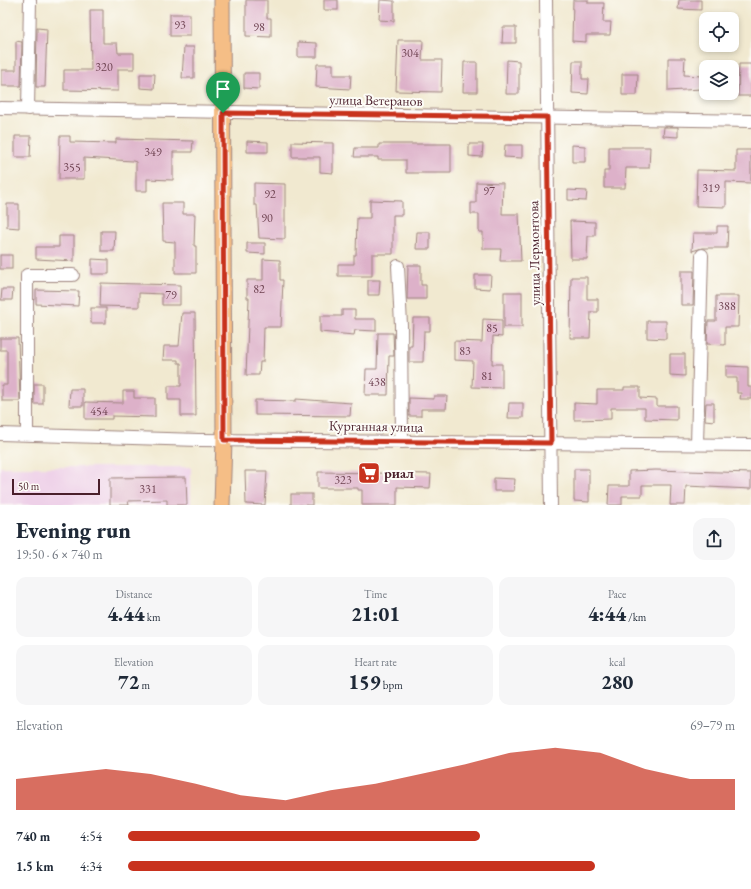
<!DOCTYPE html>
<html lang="en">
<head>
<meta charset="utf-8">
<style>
  body { margin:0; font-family:"EB Garamond",serif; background:#f6f6f7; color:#1f2937; height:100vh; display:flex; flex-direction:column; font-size:15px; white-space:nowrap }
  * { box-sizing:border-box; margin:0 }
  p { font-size:13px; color:#747a83 }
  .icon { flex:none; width:22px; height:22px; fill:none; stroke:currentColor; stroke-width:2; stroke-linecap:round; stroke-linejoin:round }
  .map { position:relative; height:505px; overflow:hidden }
  .sheet { display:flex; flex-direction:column; background:#fff; flex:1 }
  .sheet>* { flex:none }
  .buttons { position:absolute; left:699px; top:12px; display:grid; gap:8px }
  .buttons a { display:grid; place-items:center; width:40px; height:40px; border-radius:8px; background:#fff; box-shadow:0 2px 6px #0003; font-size:20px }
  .scale { position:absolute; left:12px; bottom:10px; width:88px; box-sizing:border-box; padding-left:4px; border:2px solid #4a1f2b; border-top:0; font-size:11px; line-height:14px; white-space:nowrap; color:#4a1f2b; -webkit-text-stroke:3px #fdfcf7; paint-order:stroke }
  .pin { position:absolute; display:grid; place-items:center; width:34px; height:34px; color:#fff; margin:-41px -17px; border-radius:50% 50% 50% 0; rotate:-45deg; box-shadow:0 0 4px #0007 }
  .pin .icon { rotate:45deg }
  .round { display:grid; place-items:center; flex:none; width:42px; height:42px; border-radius:12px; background:#f6f6f7 }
  .overview { display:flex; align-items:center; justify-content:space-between; height:68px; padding:0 16px }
  h1 { font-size:22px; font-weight:800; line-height:30px }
  .stats { display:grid; grid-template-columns:repeat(3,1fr); gap:6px; height:68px; padding:4px 16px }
  .stats div { display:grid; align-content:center; border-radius:10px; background:#f6f6f7; text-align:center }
  .stats b { font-size:20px; font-weight:800 }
  .stats small { font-size:11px; font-weight:400 }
  .stats p { font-size:11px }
  .chart { height:112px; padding:8px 16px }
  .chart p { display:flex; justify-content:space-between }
  .chart svg { width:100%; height:72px; margin-top:4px; fill:#c8321e; opacity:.7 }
  ul { padding:0 16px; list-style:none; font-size:13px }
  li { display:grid; grid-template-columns:64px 48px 1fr; align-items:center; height:30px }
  li i { height:10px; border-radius:5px; background:#c8321e }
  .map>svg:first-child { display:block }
  .built { fill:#eed0e8 }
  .building { fill:#ddb1c9 }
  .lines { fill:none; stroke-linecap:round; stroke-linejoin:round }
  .minor-casing { stroke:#9e847e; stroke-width:14 }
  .major-casing { stroke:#9e847e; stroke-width:17 }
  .minor { stroke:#fff; stroke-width:12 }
  .major { stroke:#f5be86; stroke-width:15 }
  .route-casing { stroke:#fff; stroke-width:8 }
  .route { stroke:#c8321e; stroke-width:5 }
  .labels { text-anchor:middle; stroke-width:4; stroke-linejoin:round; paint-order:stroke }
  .number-label { font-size:12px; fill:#6f4452 }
  .street-label { font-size:14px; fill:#4a1f2b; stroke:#fdfcf7 }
  .poi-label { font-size:14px; font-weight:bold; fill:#4a1f2b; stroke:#fdfcf7; text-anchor:start }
</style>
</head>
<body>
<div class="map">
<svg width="751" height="505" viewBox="0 0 751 505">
  <rect width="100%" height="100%" fill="#fdfcf7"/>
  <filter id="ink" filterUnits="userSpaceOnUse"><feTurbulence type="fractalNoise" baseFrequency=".025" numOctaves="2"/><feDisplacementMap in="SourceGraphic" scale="8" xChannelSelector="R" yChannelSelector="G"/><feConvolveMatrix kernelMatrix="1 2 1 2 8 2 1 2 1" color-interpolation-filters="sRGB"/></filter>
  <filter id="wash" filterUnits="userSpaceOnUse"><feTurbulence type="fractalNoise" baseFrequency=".012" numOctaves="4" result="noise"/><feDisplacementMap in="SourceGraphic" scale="16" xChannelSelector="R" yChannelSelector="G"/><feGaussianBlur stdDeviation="0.9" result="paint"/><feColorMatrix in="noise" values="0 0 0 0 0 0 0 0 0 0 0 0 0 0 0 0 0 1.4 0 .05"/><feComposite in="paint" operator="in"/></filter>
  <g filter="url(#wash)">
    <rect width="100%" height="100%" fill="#f1e9d0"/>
    <rect class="built" x="0" y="467" width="191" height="38"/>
    <g id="blocks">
      <g class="building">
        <path d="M 246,0 L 267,0 L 267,18 L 271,18 L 271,37 L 246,36 Z"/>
        <rect x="324" y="0" width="14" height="10"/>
        <path d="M 380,0 L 394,1 L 394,21 L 379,20 Z"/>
        <path d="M 573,0 L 588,0 L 588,3 L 604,3 L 603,22 L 611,22 L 610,35 L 586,35 L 586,42 L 572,41 Z"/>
        <path d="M 679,0 L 701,0 L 701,10 L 678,9 Z"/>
        <path d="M 90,10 L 103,10 L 103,43 L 117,43 L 118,53 L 134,53 L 134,69 L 118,69 L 118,91 L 64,90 L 64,70 L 91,70 Z"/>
        <rect x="170" y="14" width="20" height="22"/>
        <path d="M 503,27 L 516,27 L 516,43 L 502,43 Z"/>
        <path d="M 37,28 L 47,29 L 45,87 L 36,87 Z"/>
        <path d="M 398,40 L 423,40 L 422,60 L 442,60 L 441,92 L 396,91 Z"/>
        <path d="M 16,41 L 22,42 L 21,86 L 2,86 L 2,70 L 16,70 Z"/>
        <path d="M 298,42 L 317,43 L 317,57 L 298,57 Z"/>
        <path d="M 184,47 L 194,47 L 194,78 L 182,78 Z"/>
        <path d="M 668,58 L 685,58 L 684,75 L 702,76 L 701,89 L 668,91 Z"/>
        <path d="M 507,60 L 519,61 L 519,94 L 506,94 Z"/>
        <path d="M 573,61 L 582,61 L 582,79 L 589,79 L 588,94 L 572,93 Z"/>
        <path d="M 464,62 L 477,62 L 477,92 L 463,92 Z"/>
        <path d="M 317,64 L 333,64 L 333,75 L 351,75 L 350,89 L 316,87 Z"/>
        <path d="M 739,64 L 751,64 L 751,96 L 738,96 Z"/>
        <path d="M 244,73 L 259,73 L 259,89 L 244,88 Z"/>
        <path d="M 140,74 L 155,74 L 154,89 L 140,88 Z"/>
        <path d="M 622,74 L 638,74 L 637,95 L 622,95 Z"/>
        <path d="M 664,127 L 678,127 L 678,137 L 663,136 Z"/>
        <path d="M 15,136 L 31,136 L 30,157 L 15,157 Z"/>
        <path d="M 60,136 L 70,136 L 70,142 L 116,143 L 116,139 L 193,141 L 192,152 L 173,152 L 173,180 L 147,179 L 147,191 L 136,191 L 136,162 L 133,161 L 84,158 L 84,179 L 59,179 Z"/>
        <path d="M 247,141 L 268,142 L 268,152 L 247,152 Z"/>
        <path d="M 292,142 L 333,143 L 333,173 L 320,172 L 320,157 L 292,157 Z"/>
        <path d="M 379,144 L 451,144 L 451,173 L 406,173 L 406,160 L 378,160 L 378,157 L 354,157 L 355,148 L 379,148 Z"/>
        <path d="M 469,144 L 483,144 L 482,157 L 469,156 Z"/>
        <path d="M 505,145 L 522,145 L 522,158 L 504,157 Z"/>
        <path d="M 572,145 L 585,146 L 585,162 L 572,162 Z"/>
        <path d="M 609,147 L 650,147 L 649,168 L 626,168 L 625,188 L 604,188 L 604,171 L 609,171 Z"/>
        <path d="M 736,150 L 751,150 L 751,183 L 726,182 L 726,207 L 696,206 L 697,170 L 736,171 Z"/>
        <path d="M 476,182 L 503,183 L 502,214 L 519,214 L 521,261 L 500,261 L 501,249 L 483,249 L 483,232 L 479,232 L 479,214 L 471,214 L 471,203 L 476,203 Z"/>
        <path d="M 254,183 L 285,184 L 285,239 L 259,238 L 257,205 L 254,205 Z"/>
        <path d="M 568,190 L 587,191 L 586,201 L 568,200 Z"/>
        <path d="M 370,200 L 402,201 L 402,215 L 393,215 L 393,254 L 372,254 L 372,276 L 338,276 L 338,264 L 354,264 L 354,255 L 356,255 L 357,218 L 370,218 Z"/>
        <path d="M 162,203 L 183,203 L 183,214 L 195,214 L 194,246 L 196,246 L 196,273 L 175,273 L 175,242 L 163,241 Z"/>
        <path d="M 7,204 L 19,204 L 19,228 L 7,227 Z"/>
        <path d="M 570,221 L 595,222 L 595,236 L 588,236 L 587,259 L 571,259 Z"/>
        <path d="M 717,226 L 728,226 L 727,248 L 702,248 L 692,251 L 693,233 L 717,233 Z"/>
        <path d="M 101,231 L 115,231 L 114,251 L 101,251 Z"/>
        <path d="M 417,232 L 430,232 L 430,249 L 416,249 Z"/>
        <path d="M 59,236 L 74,236 L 74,261 L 36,259 L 36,247 L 59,247 Z"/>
        <path d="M 247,243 L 265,243 L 265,254 L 247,253 Z"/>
        <rect x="0" y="255" width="12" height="14"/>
        <path d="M 92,259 L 109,260 L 109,274 L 92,274 Z"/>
        <path d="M 263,259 L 280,260 L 280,280 L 283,280 L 281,327 L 264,327 L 263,362 L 260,362 L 259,375 L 246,375 L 249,298 L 247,298 L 247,280 L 263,280 Z"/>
        <path d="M 408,265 L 421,265 L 421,285 L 426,285 L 426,299 L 407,299 Z"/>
        <path d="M 681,271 L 694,271 L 693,305 L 681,305 Z"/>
        <path d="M 475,275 L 491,275 L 490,289 L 475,288 Z"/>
        <path d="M 571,277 L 587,277 L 587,299 L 598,299 L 598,312 L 591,312 L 590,338 L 570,338 Z"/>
        <path d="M 368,280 L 380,280 L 379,295 L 368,295 Z"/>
        <path d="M 101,283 L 180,285 L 180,305 L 162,305 L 162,294 L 139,293 L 139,307 L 100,306 Z"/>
        <path d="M 2,289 L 13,289 L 12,300 L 1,300 Z"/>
        <path d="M 36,290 L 79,291 L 78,306 L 36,304 Z"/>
        <rect x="504" y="292" width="18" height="35"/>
        <path d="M 716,296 L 739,296 L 738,327 L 725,327 L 725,345 L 707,344 L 708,321 L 716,321 Z"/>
        <rect x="91" y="308" width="15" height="15"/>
        <path d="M 342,310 L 355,310 L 355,319 L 376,319 L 376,331 L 355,330 L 354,335 L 320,332 L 320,316 L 342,316 Z"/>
        <path d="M 182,313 L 195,313 L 196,416 L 181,416 L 181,400 L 168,400 L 168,386 L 181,386 L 181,363 L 178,363 L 178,360 L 163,360 L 164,346 L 179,346 Z"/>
        <path d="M 413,318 L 430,318 L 430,331 L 424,331 L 423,362 L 409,362 L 409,346 L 412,346 Z"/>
        <path d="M 483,319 L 502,320 L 502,337 L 493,336 L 492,364 L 502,364 L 502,388 L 472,387 L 473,361 L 454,360 L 454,341 L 482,342 Z"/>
        <path d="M 647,321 L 666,321 L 666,339 L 647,338 Z"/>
        <path d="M 378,333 L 393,333 L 394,356 L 389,356 L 388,395 L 365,395 L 366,369 L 377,369 Z"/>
        <path d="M 0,338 L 18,338 L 20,401 L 2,401 L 2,385 L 7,385 L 7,350 L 0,350 Z"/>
        <path d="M 670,354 L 685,354 L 685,376 L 670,375 Z"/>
        <path d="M 726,366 L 748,367 L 748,387 L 751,387 L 751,399 L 740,399 L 741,393 L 737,393 L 737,378 L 726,378 Z"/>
        <rect x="34" y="384" width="9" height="20"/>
        <path d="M 624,387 L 640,387 L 640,398 L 657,399 L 657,406 L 677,406 L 677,420 L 645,419 L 645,408 L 611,408 L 611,419 L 574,420 L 574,403 L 597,404 L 597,390 L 624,390 Z"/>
        <path d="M 70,389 L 83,389 L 83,406 L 69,406 Z"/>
        <path d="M 123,391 L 134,391 L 134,398 L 155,398 L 155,417 L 112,416 L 112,419 L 85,419 L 85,402 L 123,403 Z"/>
        <path d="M 434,396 L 447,396 L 446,409 L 421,409 L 421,416 L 409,416 L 409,398 L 434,399 Z"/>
        <path d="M 296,399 L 351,403 L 350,416 L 255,415 L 255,400 L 296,401 Z"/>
        <path d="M 509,403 L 523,403 L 523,418 L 508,418 Z"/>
        <path d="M 706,403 L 714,403 L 714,421 L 705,420 Z"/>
        <path d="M 574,469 L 589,469 L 589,502 L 574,501 Z"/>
        <path d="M 656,470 L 751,473 L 751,489 L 686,486 L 685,505 L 670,505 L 671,485 L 642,485 L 642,496 L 622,496 L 622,505 L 608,505 L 609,486 L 629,486 L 629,471 Z"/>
        <path d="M 245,471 L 267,471 L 265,505 L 246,504 Z"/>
        <path d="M 318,472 L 431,474 L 430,488 L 397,487 L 397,505 L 362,505 L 362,490 L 358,490 L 358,488 L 318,488 Z"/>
        <path d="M 186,477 L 187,505 L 167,505 L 167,500 L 128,501 L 129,505 L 110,505 L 110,478 Z"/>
        <path d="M 494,478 L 515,479 L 514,491 L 494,491 Z"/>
        <rect x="291" y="494" width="21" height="11"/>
      </g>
    </g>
  </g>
  <g filter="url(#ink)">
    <use href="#blocks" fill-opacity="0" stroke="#9e847e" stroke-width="1"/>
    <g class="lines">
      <g class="minor-casing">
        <g id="minor">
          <path d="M 546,0 L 551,505"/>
          <path d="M 0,108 L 751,121"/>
          <path d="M 28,109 L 30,0"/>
          <path d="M 398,266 L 401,325 L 402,442"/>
          <path d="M 0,434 L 199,440 L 751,445"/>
          <path d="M 27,434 L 27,275 L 73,275"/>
          <path d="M 697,444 L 702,255"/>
        </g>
      </g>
      <g class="major-casing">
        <path id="major" d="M 222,505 L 224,440 L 222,0"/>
      </g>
      <use href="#minor" class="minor"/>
      <use href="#major" class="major"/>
    </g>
  </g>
  <g class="lines" filter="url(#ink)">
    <g class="route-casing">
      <path id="route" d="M 223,113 L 547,117 L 551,443 L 224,440 Z"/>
    </g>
    <use href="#route" class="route"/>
  </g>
  <defs>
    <g id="supermarket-square" transform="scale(1.15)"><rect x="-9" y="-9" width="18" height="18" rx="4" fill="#c8321e" stroke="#fdfcf7"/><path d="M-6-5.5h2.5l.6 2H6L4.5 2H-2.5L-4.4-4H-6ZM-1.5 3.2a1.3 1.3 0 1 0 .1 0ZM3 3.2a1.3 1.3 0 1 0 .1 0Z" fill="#fff"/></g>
  </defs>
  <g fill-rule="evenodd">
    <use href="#supermarket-square" x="369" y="473"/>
  </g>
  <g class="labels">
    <g class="number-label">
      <text x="180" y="29">93</text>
      <text x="259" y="31">98</text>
      <text x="410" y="57">304</text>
      <text x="104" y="71">320</text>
      <text x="153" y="156">349</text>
      <text x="72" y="171">355</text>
      <text x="711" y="192">319</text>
      <text x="489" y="195">97</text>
      <text x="270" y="198">92</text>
      <text x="267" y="222">90</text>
      <text x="259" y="293">82</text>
      <text x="171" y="299">79</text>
      <text x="727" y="310">388</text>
      <text x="492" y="332">85</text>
      <text x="465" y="355">83</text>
      <text x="487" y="380">81</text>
      <text x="377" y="386">438</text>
      <text x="99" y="415">454</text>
      <text x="343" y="484">323</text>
      <text x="148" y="493">331</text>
    </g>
    <g class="street-label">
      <text transform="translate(376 100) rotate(1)" y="5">улица Ветеранов</text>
      <text transform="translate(534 253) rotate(-91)" y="5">улица Лермонтова</text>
      <text transform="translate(376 426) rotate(1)" y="5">Курганная улица</text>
    </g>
    <g class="poi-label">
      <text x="384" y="478">риал</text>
    </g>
  </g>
</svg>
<div class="buttons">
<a><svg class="icon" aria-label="locate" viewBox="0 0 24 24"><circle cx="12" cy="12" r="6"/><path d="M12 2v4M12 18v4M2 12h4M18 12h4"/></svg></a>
<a><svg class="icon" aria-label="layers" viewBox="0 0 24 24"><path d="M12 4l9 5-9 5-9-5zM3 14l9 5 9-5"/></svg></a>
</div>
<div class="scale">50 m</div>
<div class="pin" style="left:223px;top:113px;background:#1e9e55"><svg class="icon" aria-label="arrive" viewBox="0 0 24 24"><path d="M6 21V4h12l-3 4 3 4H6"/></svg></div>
</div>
<section class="sheet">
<div class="overview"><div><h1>Evening run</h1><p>19:50 · 6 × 740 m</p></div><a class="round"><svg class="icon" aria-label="share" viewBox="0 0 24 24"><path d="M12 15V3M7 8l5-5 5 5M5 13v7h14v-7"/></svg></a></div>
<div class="stats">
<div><p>Distance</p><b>4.44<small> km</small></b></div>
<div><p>Time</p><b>21:01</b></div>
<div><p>Pace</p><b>4:44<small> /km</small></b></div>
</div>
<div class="stats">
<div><p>Elevation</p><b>72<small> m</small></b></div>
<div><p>Heart rate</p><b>159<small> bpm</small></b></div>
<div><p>kcal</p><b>280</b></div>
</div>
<div class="chart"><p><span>Elevation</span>69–79 m</p>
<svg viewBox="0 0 160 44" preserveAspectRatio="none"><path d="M0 44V25L10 22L20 19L30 22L40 28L50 35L60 38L70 32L80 28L90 22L100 16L110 9L120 6L130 9L140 19L150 25L160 25V44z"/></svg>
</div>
<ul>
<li><b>740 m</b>4:54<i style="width:58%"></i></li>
<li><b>1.5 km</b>4:34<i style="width:77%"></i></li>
</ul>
</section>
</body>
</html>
